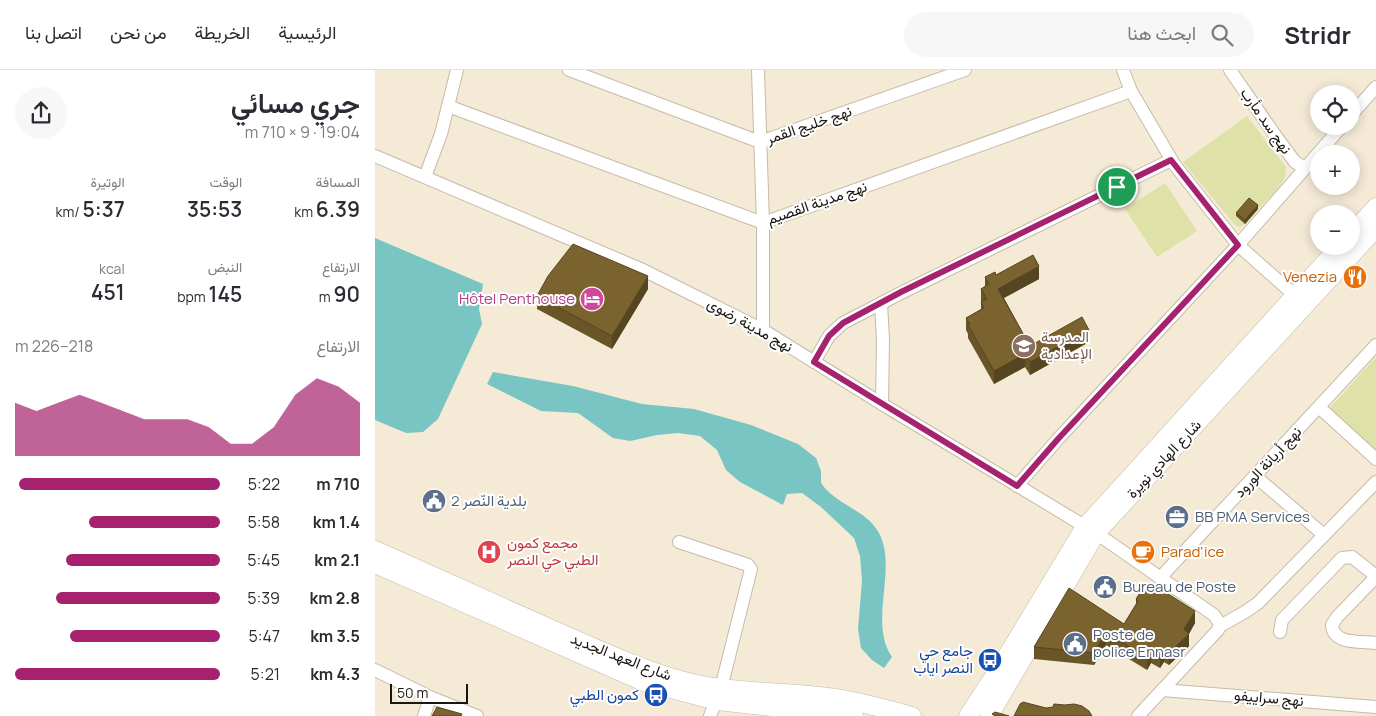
<!DOCTYPE html>
<html lang="ar">
<head>
<meta charset="utf-8">
<style>
  body { margin:0; font-family:Manrope,Vazirmatn,sans-serif; background:#f7f7f7; color:#2b2b33; direction:rtl; height:100vh; display:flex; flex-direction:column; font-size:19px; white-space:nowrap }
  * { box-sizing:border-box; margin:0 }
  p { font-size:16px; color:#7c7c81 }
  .icon { flex:none; width:28px; height:28px; fill:none; stroke:currentColor; stroke-width:2; stroke-linecap:round; stroke-linejoin:round }
  .map { position:relative; flex:1; overflow:hidden; direction:ltr }
  .side { display:flex; flex-direction:column; background:#fff; width:375px }
  .side>* { flex:none }
  .tools { position:absolute; left:935px; top:15px; display:grid; gap:10px }
  .tools a { display:grid; place-items:center; width:50px; height:50px; border-radius:50%; background:#fff; box-shadow:0 2px 12px #0003; font-size:25px }
  .scale { position:absolute; left:15px; bottom:12px; width:78px; box-sizing:border-box; padding-left:5px; border:2px solid #1a1710; border-top:0; font-size:14px; line-height:18px; white-space:nowrap; color:#1a1710; -webkit-text-stroke:4px #fff; paint-order:stroke }
  .pin { position:absolute; display:grid; place-items:center; width:42px; height:42px; color:#fff; margin:-21px; border:2px solid #fff; border-radius:50%; box-shadow:0 1px 5px #0007 }
  .round { display:grid; place-items:center; flex:none; width:52px; height:52px; border-radius:26px; background:#f7f7f7 }
  .headline { display:flex; align-items:center; justify-content:space-between; height:85px; padding:0 15px }
  h1 { font-size:28px; font-weight:600; line-height:38px }
  .figures { display:grid; grid-template-columns:repeat(3,1fr); gap:8px; height:85px; padding:5px 15px }
  .figures div { display:grid; align-content:center }
  .figures b { font-size:21px; font-weight:600 }
  .figures small { font-size:14px; font-weight:400 }
  .figures p { font-size:14px }
  .chart { height:140px; padding:10px 15px }
  .chart p { display:flex; justify-content:space-between }
  .chart svg { width:100%; height:90px; margin-top:5px; fill:#a6226e; opacity:.7 }
  ul { padding:0 15px; list-style:none; font-size:16px }
  li { display:grid; grid-template-columns:80px 60px 1fr; align-items:center; height:38px }
  li i { height:12px; border-radius:6px; background:#a6226e }
  header { display:flex; align-items:center; gap:30px; box-sizing:border-box; height:70px; padding:0 25px; background:#fff; border-bottom:1px solid #e1e1e2 }
  header strong { font-size:24px }
  nav { display:flex; gap:28px; margin-inline-start:auto; font-size:18px }
  .search { width:350px; height:45px; background:#f7f7f7; display:flex; align-items:center; gap:12px; box-sizing:border-box; padding:0 18px; border-radius:28px; color:#7c7c81; font-size:19px }
  main { display:flex; flex:1; min-height:0 }
  .map>svg:first-child { display:block }
  .green { fill:#dee2a8 }
  .water { fill:#78c5c4 }
  .lines { fill:none; stroke-linecap:round; stroke-linejoin:round }
  .minor-casing { stroke:#c5bba8; stroke-width:14 }
  .secondary-casing { stroke:#c5bba8; stroke-width:19 }
  .minor { stroke:#fff; stroke-width:12 }
  .secondary { stroke:#fff; stroke-width:18 }
  .wall { fill:#6a5528 }
  .shaded-wall { fill:#564521 }
  .building { fill:#7b632f; stroke:#564521 }
  .route-casing { stroke:#fff; stroke-width:10 }
  .route { stroke:#a6226e; stroke-width:6 }
  .labels { text-anchor:middle; stroke-width:4; stroke-linejoin:round; paint-order:stroke }
  .street-label { font-size:15px; fill:#1a1710; stroke:#fff }
  .food-label { font-size:15px; fill:#c56008; stroke:#fff; text-anchor:end }
  .hotel-label { font-size:15px; fill:#b23c85; stroke:#fff; text-anchor:end }
  .education-label { font-size:15px; fill:#785e54; stroke:#fff; text-anchor:start }
  .service-label { font-size:15px; fill:#4e5e75; stroke:#fff; text-anchor:start }
  .health-label { font-size:15px; fill:#be3a42; stroke:#fff; text-anchor:start }
  .transit-label { font-size:15px; fill:#164399; stroke:#fff; text-anchor:end }
</style>
</head>
<body>
<header>
<strong>Stridr</strong>
<div class="search"><svg class="icon" aria-label="search" viewBox="0 0 24 24"><circle cx="10" cy="10" r="6"/><path d="M15 15l6 6"/></svg>ابحث هنا</div>
<nav><a>الرئيسية</a><a>الخريطة</a><a>من نحن</a><a>اتصل بنا</a></nav>
</header>
<main>
<div class="map">
<svg width="1001" height="646" viewBox="0 0 1001 646">
  <rect width="100%" height="100%" fill="#f4ead6"/>
  <g class="green">
    <path d="M 872,46 L 911,97 C 912,115 894,127 883,139 L 874,131 L 861,146 L 870,154 L 865,157 L 860,155 L 808,92 Z"/>
    <path d="M 790,113 L 822,161 L 782,187 L 750,139 Z"/>
    <path d="M 1001,287 L 1001,383 L 953,340 Z"/>
  </g>
  <g class="water">
    <path d="M 0,168 L 108,214 L 104,239 L 107,254 L 63,349 L 48,362 L 31,363 L 0,350 Z"/>
    <path d="M 118,302 L 198,316 L 267,334 L 319,339 L 376,355 L 423,374 L 441,388 L 446,401 L 446,413 C 449,417 452,421 456,424 C 472,438 493,443 504,463 C 523,499 493,552 517,587 L 509,598 L 497,590 L 486,578 L 483,559 L 487,511 L 485,486 L 479,468 L 446,437 L 427,423 L 412,424 L 408,435 L 365,412 L 351,400 L 342,380 L 325,366 L 303,363 L 282,365 L 255,371 L 238,368 L 203,343 L 166,341 L 112,314 Z"/>
  </g>
  <g class="lines">
    <g class="minor-casing">
      <g id="minor">
        <path d="M 194,0 L 385,72 L 590,0"/>
        <path d="M 383,0 L 388,153 L 388,260"/>
        <path d="M 748,0 L 756,21 L 799,94 L 863,175 L 925,230"/>
        <path d="M 855,0 L 900,65 L 920,92 L 930,98"/>
        <path d="M 73,36 L 388,153 L 756,21"/>
        <path d="M 976,45 L 1001,17"/>
        <path d="M 0,86 L 268,200 L 388,260 L 507,334 L 721,463 L 839,545 L 845,554 L 843,560 L 763,646"/>
        <path d="M 50,107 L 66,64 L 82,0"/>
        <path d="M 506,233 L 508,270 L 507,334"/>
        <path d="M 439,292 L 454,266 L 468,253 L 526,223 L 796,90"/>
        <path d="M 945,338 L 1001,389"/>
        <path d="M 880,406 L 949,465"/>
        <path d="M 642,416 L 683,369 L 863,175 L 967,56"/>
        <path d="M 304,472 L 373,495 L 376,499 L 346,618 L 335,646"/>
        <path d="M 1001,507 L 962,547 L 957,555 C 958,575 986,571 1001,573"/>
        <path d="M 785,508 L 1001,275"/>
        <path d="M 845,556 L 870,542 L 883,533 L 1001,412"/>
        <path d="M 905,562 L 907,550 L 967,488 L 977,487 L 1001,506"/>
        <path d="M 0,600 L 55,627 L 102,646"/>
        <path d="M 787,620 L 1001,637"/>
        <path d="M 49,646 L 55,627"/>
      </g>
    </g>
    <g class="secondary-casing">
      <g id="secondary">
        <path d="M 976,164 L 1001,137"/>
        <path d="M 0,480 C 63,508 126,537 190,565 C 230,582 270,601 313,612 C 361,624 411,620 460,628 C 486,632 511,639 537,646"/>
        <path d="M 0,494 L 269,612 L 342,631 L 479,646"/>
        <path d="M 593,646 L 624,599 L 710,457 L 965,176"/>
        <path d="M 614,646 L 721,463 L 1001,158"/>
      </g>
    </g>
    <use href="#minor" class="minor"/>
    <use href="#secondary" class="secondary"/>
  </g>
  <g class="wall">
    <path d="M 883,139 L 870,154 L 861,146 L 861,143 Z"/>
    <path d="M 621,205 L 664,209 L 629,228 L 655,276 L 714,272 L 655,305 L 650,297 L 619,314 L 593,268 L 593,264 L 591,260 L 591,248 L 606,239 L 606,219 L 610,216 L 610,207 Z"/>
    <path d="M 273,219 L 237,279 L 162,239 L 162,226 Z"/>
    <path d="M 761,529 L 820,553 L 814,564 L 814,576 L 794,595 L 789,592 L 785,598 L 776,593 L 772,600 L 731,575 L 719,595 L 659,589 L 659,577 L 749,554 L 761,535 Z"/>
  </g>
  <g class="shaded-wall">
    <path d="M 883,135 L 883,139 L 870,154 L 870,150 Z"/>
    <path d="M 664,196 L 664,209 L 623,231 L 623,219 Z"/>
    <path d="M 273,206 L 273,219 L 237,279 L 237,266 Z"/>
    <path d="M 714,260 L 714,272 L 655,305 L 655,292 Z"/>
    <path d="M 650,284 L 650,297 L 619,314 L 619,301 Z"/>
    <path d="M 820,541 L 820,553 L 812,567 L 814,564 L 814,576 L 794,595 L 794,583 Z"/>
    <path d="M 731,562 L 731,575 L 719,595 L 719,583 Z"/>
    <path d="M 789,579 L 789,592 L 785,598 L 785,586 Z"/>
    <path d="M 776,581 L 776,593 L 772,600 L 772,588 Z"/>
  </g>
  <g class="building">
    <path d="M 874,128 L 883,135 L 870,150 L 861,143 Z"/>
    <path d="M 198,174 L 273,206 L 237,266 L 162,226 L 173,206 Z"/>
    <path d="M 658,185 L 664,196 L 623,219 L 655,276 L 707,247 L 714,260 L 655,292 L 650,284 L 619,301 L 593,255 L 595,254 L 591,248 L 609,238 L 606,232 L 612,229 L 606,219 L 614,214 L 610,207 L 620,202 L 621,205 Z"/>
    <path d="M 771,513 L 774,515 L 776,513 L 820,541 L 809,559 L 814,564 L 794,583 L 789,579 L 785,586 L 776,581 L 772,588 L 731,562 L 719,583 L 659,577 L 694,518 L 749,554 L 763,531 L 761,529 Z"/>
    <path d="M 648,632 L 671,638 L 678,637 L 679,634 L 690,635 L 699,634 L 707,636 L 714,641 L 717,646 L 639,646 L 645,634 Z"/>
    <path d="M 62,637 L 87,644 L 86,646 L 57,646 Z"/>
    <path d="M 620,642 L 634,646 L 620,646 L 617,644 Z"/>
  </g>
  <g class="lines">
    <g class="route-casing">
      <path id="route" d="M 796,90 L 863,175 L 683,369 L 642,416 L 439,292 L 454,266 L 468,253 L 526,222 Z"/>
    </g>
    <use href="#route" class="route"/>
  </g>
  <defs>
    <g id="restaurant-disc" transform="scale(1.25)"><circle r="9.5" fill="#e8710a" stroke="#fff"/><path d="M-5-6h1v4h1v-4h1v4h1v-4h1v5L-1.5 .5V6h-2V.5L-5-1ZM5-6V6H3V1.5H1.5Q1.5-4 5-6Z" fill="#fff"/></g>
    <g id="hotel-disc" transform="scale(1.25)"><circle r="9.5" fill="#d1479c" stroke="#fff"/><path d="M-6-4.5h1.5V1H6V5H4.5V3h-9V5H-6ZM-4 0a1.8 1.8 0 1 1 3.6 0ZM.5 0V-2.5h3Q6-2.5 6 0Z" fill="#fff"/></g>
    <g id="school-disc" transform="scale(1.25)"><circle r="9.5" fill="#8d6e63" stroke="#fff"/><path d="M0-5L7-2L0 1L-7-2ZM-4 1L0 2.5L4 1V4Q0 6-4 4Z" fill="#fff"/></g>
    <g id="civic-disc" transform="scale(1.25)"><circle r="9.5" fill="#5c6f8a" stroke="#fff"/><path d="M-.6-6.5H3V-4.5H.6V-3L4-1V1h2V6H-6V1h2V-1L-.6-3ZM-1.2 2.5V6h2.4V2.5Z" fill="#fff"/></g>
    <g id="office-disc" transform="scale(1.25)"><circle r="9.5" fill="#5c6f8a" stroke="#fff"/><path d="M-6-3h4V-5.5h4V-3h4V5H-6ZM-1-4.5V-3h2v-1.5ZM-6 0V1H6V0Z" fill="#fff"/></g>
    <g id="hospital-disc" transform="scale(1.25)"><circle r="9.5" fill="#e0444e" stroke="#fff"/><path d="M-5-5h3v3.5h4V-5h3V5h-3V1.5h-4V5h-3Z" fill="#fff"/></g>
    <g id="cafe-disc" transform="scale(1.25)"><circle r="9.5" fill="#e8710a" stroke="#fff"/><path d="M-5.5-4.5H6V0H3Q3 3.5 0 3.5H-2.5Q-5.5 3.5-5.5 0ZM3-3.2v2h1.7v-2ZM-6 4.5H4V6H-6Z" fill="#fff"/></g>
    <g id="bus-disc" transform="scale(1.25)"><circle r="9.5" fill="#1a4fb4" stroke="#fff"/><path d="M-5-6H5V4H4V6H2V4H-2V6H-4V4H-5ZM-3.5-4V0h7V-4ZM-3.5 1.2v1.5H-2V1.2ZM2 1.2v1.5H3.5V1.2Z" fill="#fff"/></g>
  </defs>
  <g fill-rule="evenodd">
    <use href="#restaurant-disc" x="980" y="207"/>
    <use href="#hotel-disc" x="217" y="229"/>
    <use href="#school-disc" x="649" y="276"/>
    <use href="#civic-disc" x="59" y="431"/>
    <use href="#office-disc" x="802" y="447"/>
    <use href="#hospital-disc" x="114" y="482"/>
    <use href="#cafe-disc" x="768" y="482"/>
    <use href="#civic-disc" x="730" y="517"/>
    <use href="#civic-disc" x="700" y="574"/>
    <use href="#bus-disc" x="615" y="590"/>
    <use href="#bus-disc" x="281" y="625"/>
  </g>
  <g class="labels">
    <g class="street-label">
      <text transform="translate(891 51) rotate(55)" y="5">نهج سد مأرب</text>
      <text transform="translate(434 55) rotate(-19)" y="5">نهج خليج القمر</text>
      <text transform="translate(442 133) rotate(-19)" y="5">نهج مدينة القصيم</text>
      <text transform="translate(375 255) rotate(29)" y="5">نهج مدينة رضوى</text>
      <text transform="translate(789 389) rotate(-47)" y="5">شارع الهادي نويرة</text>
      <text transform="translate(893 392) rotate(-47)" y="5">نهج أريانة الورود</text>
      <text transform="translate(246 587) rotate(21)" y="5">شارع العهد الجديد</text>
      <text transform="translate(894 628) rotate(5)" y="5">نهج سراييفو</text>
    </g>
    <g class="food-label">
      <text x="962" y="212">Venezia</text>
      <text x="786" y="487" text-anchor="start">Parad'ice</text>
    </g>
    <g class="hotel-label">
      <text x="200" y="234">Hôtel Penthouse</text>
    </g>
    <g class="education-label">
      <text x="666" y="272">المدرسة<tspan x="666" dy="17">الإعدادية</tspan></text>
    </g>
    <g class="service-label">
      <text x="76" y="436">بلدية النّصر 2</text>
      <text x="820" y="452">BB PMA Services</text>
      <text x="748" y="522">Bureau de Poste</text>
      <text x="718" y="570">Poste de<tspan x="718" dy="17">police Ennasr</tspan></text>
    </g>
    <g class="health-label">
      <text x="132" y="478">مجمع كمون<tspan x="132" dy="17">الطبي حي النصر</tspan></text>
    </g>
    <g class="transit-label">
      <text x="598" y="586">جامع حي<tspan x="598" dy="17">النصر اياب</tspan></text>
      <text x="264" y="630">كمون الطبي</text>
    </g>
  </g>
</svg>
<div class="tools">
<a><svg class="icon" aria-label="locate" viewBox="0 0 24 24"><circle cx="12" cy="12" r="6"/><path d="M12 2v4M12 18v4M2 12h4M18 12h4"/></svg></a>
<a>+</a>
<a>−</a>
</div>
<div class="scale">50 m</div>
<div class="pin" style="left:742px;top:117px;background:#1e9e55"><svg class="icon" aria-label="arrive" viewBox="0 0 24 24"><path d="M6 21V4h12l-3 4 3 4H6"/></svg></div>
</div>
<section class="side">
<div class="headline"><div><h1>جري مسائي</h1><p>19:04 · 9 × 710 m</p></div><a class="round"><svg class="icon" aria-label="share" viewBox="0 0 24 24"><path d="M12 15V3M7 8l5-5 5 5M5 13v7h14v-7"/></svg></a></div>
<div class="figures">
<div><p>المسافة</p><b>6.39<small> km</small></b></div>
<div><p>الوقت</p><b>35:53</b></div>
<div><p>الوتيرة</p><b>5:37<small> /km</small></b></div>
</div>
<div class="figures">
<div><p>الارتفاع</p><b>90<small> m</small></b></div>
<div><p>النبض</p><b>145<small> bpm</small></b></div>
<div><p>kcal</p><b>451</b></div>
</div>
<div class="chart"><p><span>الارتفاع</span>218–226 m</p>
<svg viewBox="0 0 160 44" preserveAspectRatio="none"><path d="M0 44V18L10 22L20 18L30 14L40 18L50 22L60 26L70 26L80 26L90 30L100 38L110 38L120 30L130 14L140 6L150 10L160 18V44z"/></svg>
</div>
<ul>
<li><b>710 m</b>5:22<i style="width:98%"></i></li>
<li><b>1.4 km</b>5:58<i style="width:64%"></i></li>
<li><b>2.1 km</b>5:45<i style="width:75%"></i></li>
<li><b>2.8 km</b>5:39<i style="width:80%"></i></li>
<li><b>3.5 km</b>5:47<i style="width:73%"></i></li>
<li><b>4.3 km</b>5:21<i style="width:100%"></i></li>
</ul>
</section>
</main>
</body>
</html>
